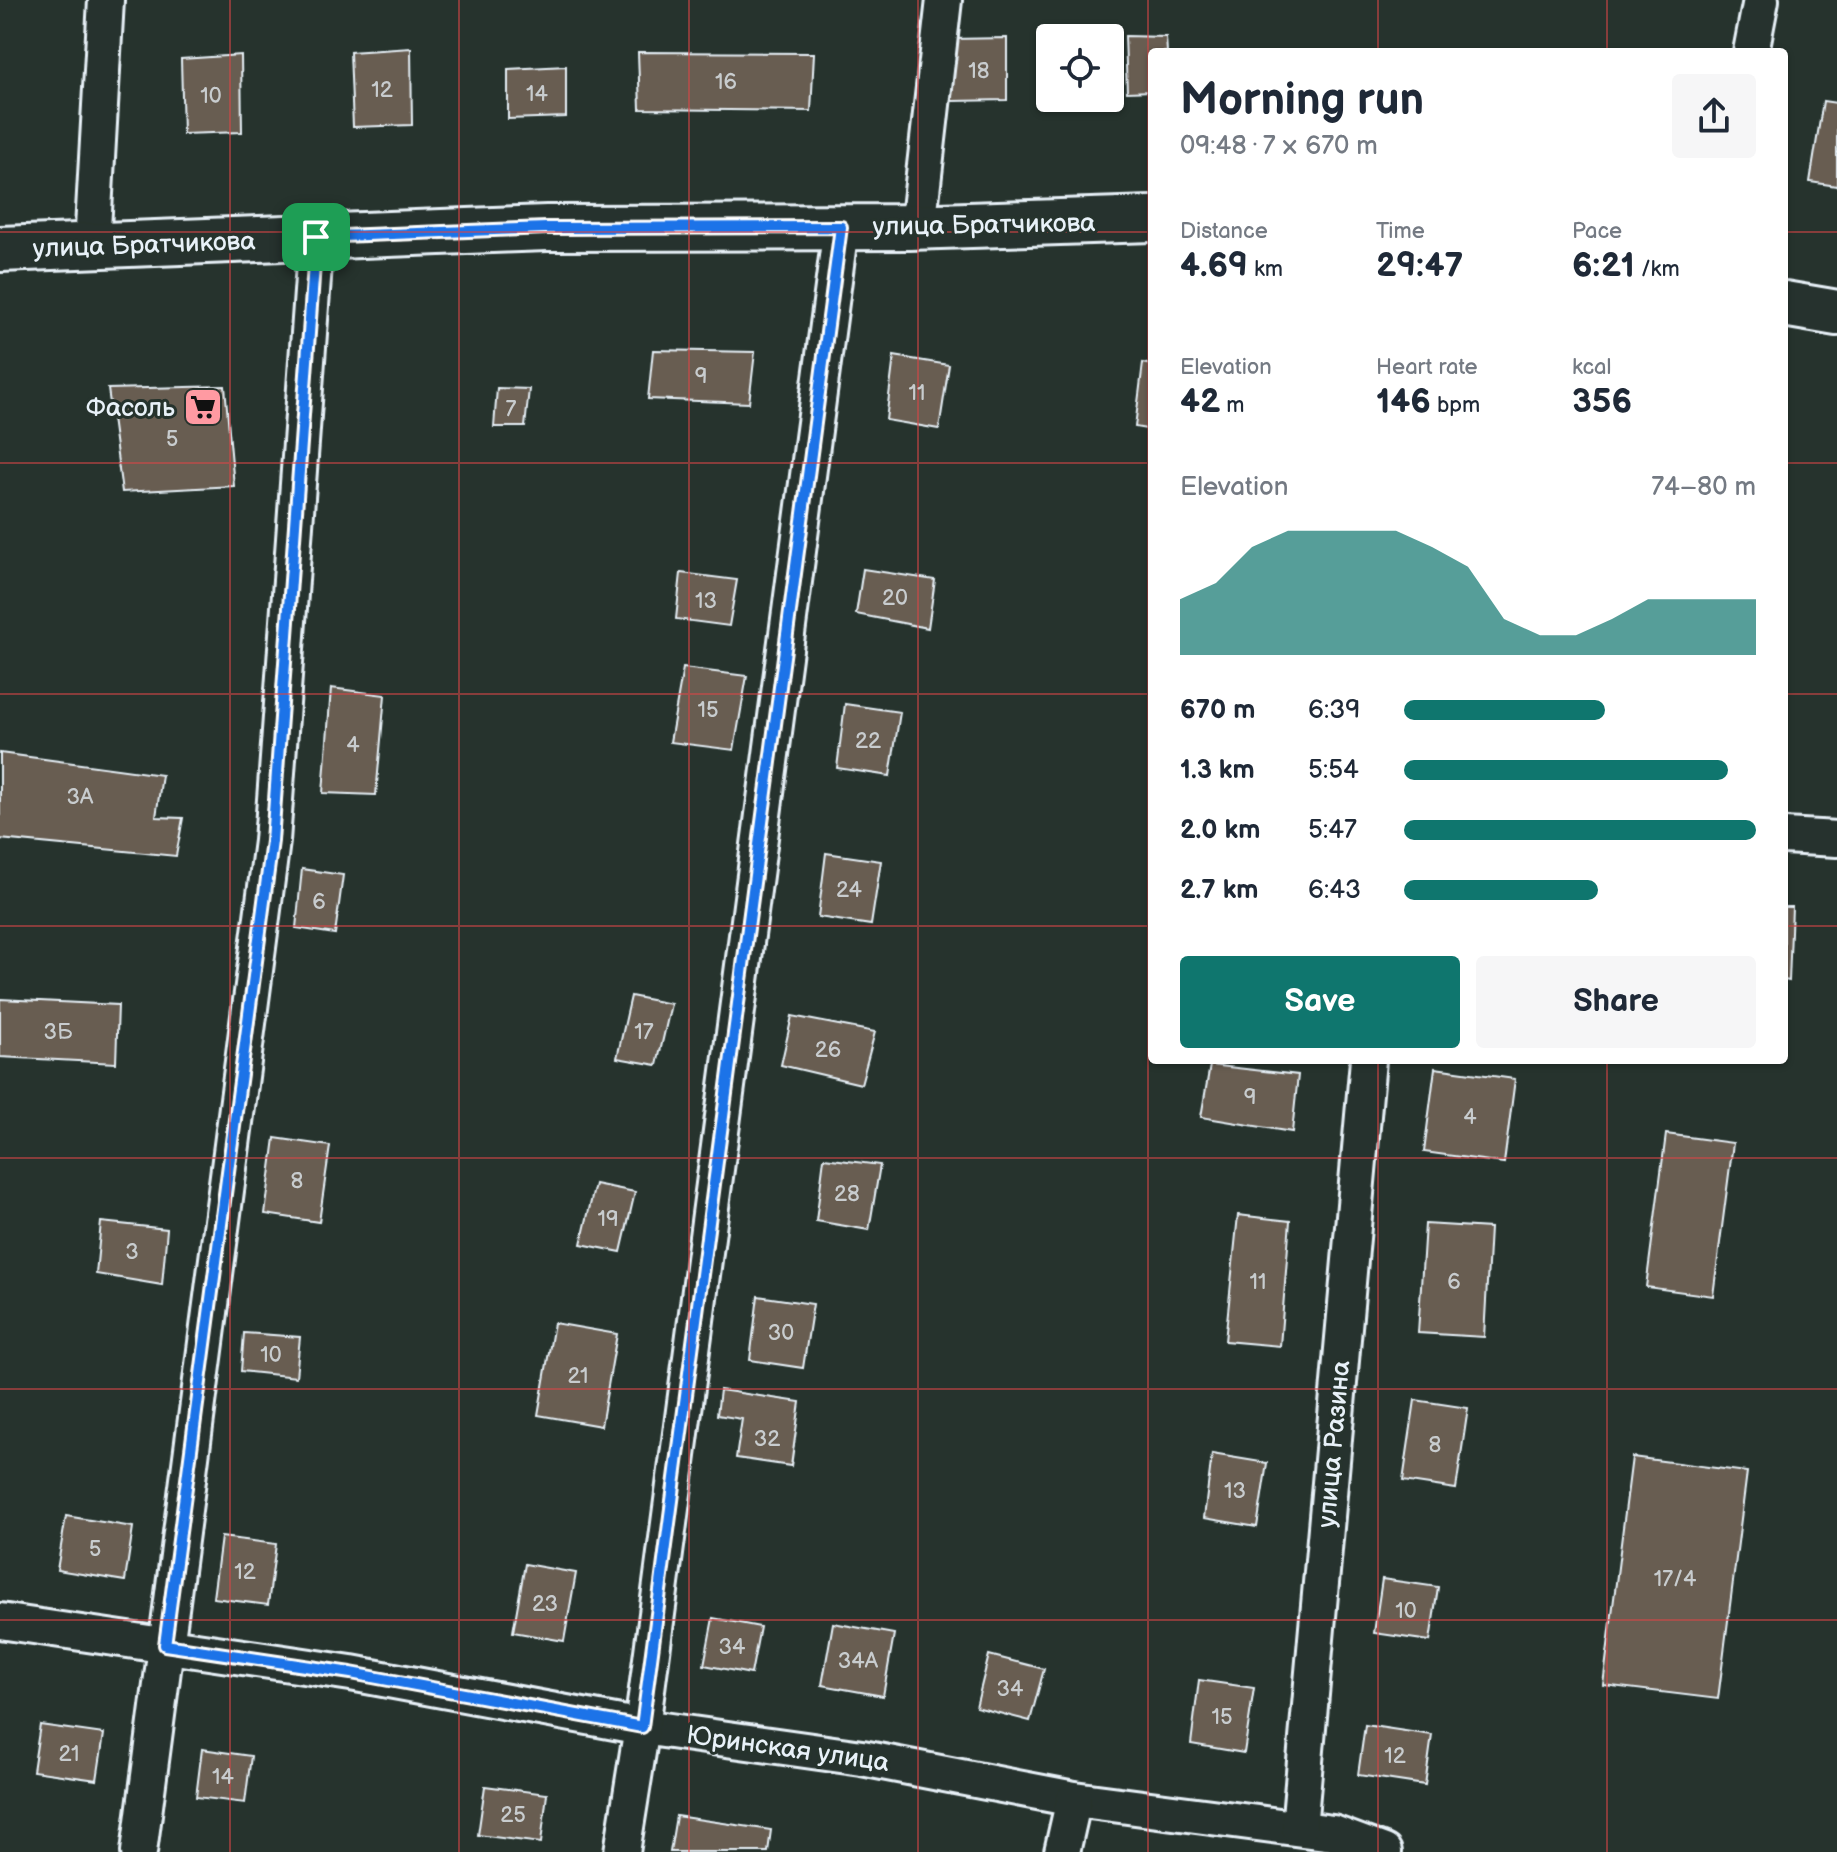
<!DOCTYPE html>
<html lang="en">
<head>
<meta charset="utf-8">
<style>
  body { margin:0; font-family:"Balsamiq Sans",sans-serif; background:#f6f6f7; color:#1f2937; height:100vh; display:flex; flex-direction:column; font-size:30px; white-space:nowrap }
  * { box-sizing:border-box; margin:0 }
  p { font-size:26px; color:#747a83 }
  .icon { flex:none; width:44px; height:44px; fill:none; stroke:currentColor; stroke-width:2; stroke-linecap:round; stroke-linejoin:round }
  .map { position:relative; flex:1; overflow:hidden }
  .sheet { position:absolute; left:1148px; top:48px; width:640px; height:1016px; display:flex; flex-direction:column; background:#fff; border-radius:8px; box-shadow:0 2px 6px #0004 }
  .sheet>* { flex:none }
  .fabs { position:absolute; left:1036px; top:24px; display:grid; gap:16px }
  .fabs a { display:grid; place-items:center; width:88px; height:88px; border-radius:8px; background:#fff; box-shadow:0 2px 6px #0004; font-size:40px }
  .pin { position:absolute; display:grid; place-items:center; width:68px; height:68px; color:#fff; margin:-34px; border-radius:16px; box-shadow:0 4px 12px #0006 }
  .round { display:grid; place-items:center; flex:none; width:84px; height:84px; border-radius:8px; background:#f6f6f7 }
  .head { display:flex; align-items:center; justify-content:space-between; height:136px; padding:0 32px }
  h1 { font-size:44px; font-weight:800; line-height:60px }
  .metrics { display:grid; grid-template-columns:repeat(3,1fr); gap:12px; height:136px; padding:8px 32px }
  .metrics div { display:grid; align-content:center }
  .metrics b { font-size:34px; font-weight:800 }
  .metrics small { font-size:22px; font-weight:400 }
  .metrics p { font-size:22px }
  .chart { height:224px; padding:16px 32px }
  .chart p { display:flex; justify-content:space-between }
  .chart svg { width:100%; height:144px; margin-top:8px; fill:#0f766e; opacity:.7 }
  .primary-button { display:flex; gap:16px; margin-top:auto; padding:16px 32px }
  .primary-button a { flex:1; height:92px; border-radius:8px; background:#0f766e; color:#fff; font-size:32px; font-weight:800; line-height:92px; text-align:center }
  .primary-button a+a { background:#f6f6f7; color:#1f2937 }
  ul { padding:0 32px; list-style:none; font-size:26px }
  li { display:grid; grid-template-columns:128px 96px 1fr; align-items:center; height:60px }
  li i { height:20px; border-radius:10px; background:#0f766e }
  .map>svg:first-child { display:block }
  .building { fill:#675d51; stroke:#e8f1f8; stroke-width:2 }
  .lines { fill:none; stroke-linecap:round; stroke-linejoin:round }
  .street-casing { stroke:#e8f1f8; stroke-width:40 }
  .secondary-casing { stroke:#e8f1f8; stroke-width:50 }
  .street { stroke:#26332d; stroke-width:34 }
  .secondary { stroke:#26332d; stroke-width:44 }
  .route-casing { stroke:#fff; stroke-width:16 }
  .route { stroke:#1a73e8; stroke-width:10 }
  .grid { fill:none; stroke:#d94647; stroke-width:2; stroke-opacity:0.55 }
  .labels { text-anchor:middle; stroke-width:6; stroke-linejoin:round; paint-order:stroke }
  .number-label { font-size:22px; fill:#c8ccce }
  .street-label { font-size:26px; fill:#e8f1f8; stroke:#26332d }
  .poi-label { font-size:26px; fill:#e8f1f8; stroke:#26332d; text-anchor:end }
</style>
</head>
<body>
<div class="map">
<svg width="1837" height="1852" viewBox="0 0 1837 1852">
  <rect width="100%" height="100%" fill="#26332d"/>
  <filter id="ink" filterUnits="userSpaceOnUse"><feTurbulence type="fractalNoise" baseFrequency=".0125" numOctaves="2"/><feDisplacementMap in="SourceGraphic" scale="16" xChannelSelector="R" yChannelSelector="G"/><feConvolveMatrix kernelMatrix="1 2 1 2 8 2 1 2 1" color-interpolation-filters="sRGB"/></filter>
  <g filter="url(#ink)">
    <g class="building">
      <path d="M 1125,36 L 1166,37 L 1167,52 L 1152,52 L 1152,91 L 1127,92 Z"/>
      <path d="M 1007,38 L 1007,100 L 952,101 L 951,39 Z"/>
      <path d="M 411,48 L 412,125 L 353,127 L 350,52 Z"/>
      <path d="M 638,52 L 814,53 L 811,111 L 640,109 Z"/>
      <path d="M 241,55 L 242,132 L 183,134 L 181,59 Z"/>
      <path d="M 566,66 L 566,117 L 508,119 L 508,69 Z"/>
      <path d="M 1823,101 L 1837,103 L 1837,186 L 1810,182 Z"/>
      <path d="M 653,350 L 755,352 L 749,403 L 648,399 Z"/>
      <path d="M 894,356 L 949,365 L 939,429 L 886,420 Z"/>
      <path d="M 1143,363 L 1152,365 L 1152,430 L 1135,427 Z"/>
      <path d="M 225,386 L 234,486 L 122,492 L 108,389 Z"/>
      <path d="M 497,388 L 529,389 L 525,427 L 494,427 Z"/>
      <path d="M 863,569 L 935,580 L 928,628 L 856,614 Z"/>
      <path d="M 681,573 L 737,580 L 729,626 L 676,619 Z"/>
      <path d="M 683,668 L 747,676 L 734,750 L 670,742 Z"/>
      <path d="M 331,688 L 385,695 L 376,795 L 323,793 Z"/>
      <path d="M 845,704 L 900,712 L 890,776 L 837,768 Z"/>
      <path d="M 0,753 L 162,775 L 156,817 L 183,818 L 176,856 L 0,839 Z"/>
      <path d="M 826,853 L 881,861 L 871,925 L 818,917 Z"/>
      <path d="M 302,869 L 343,875 L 335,934 L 296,928 Z"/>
      <path d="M 1784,907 L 1792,907 L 1789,981 L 1784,980 Z"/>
      <path d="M 631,996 L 671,1004 L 657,1065 L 617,1058 Z"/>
      <path d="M 0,999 L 118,1005 L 116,1063 L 0,1057 Z"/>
      <path d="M 792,1016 L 875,1032 L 861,1084 L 781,1065 Z"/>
      <path d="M 1210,1065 L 1298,1075 L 1292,1132 L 1201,1117 Z"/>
      <path d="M 1435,1068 L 1515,1079 L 1504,1163 L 1424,1152 Z"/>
      <path d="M 1666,1134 L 1733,1143 L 1713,1296 L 1646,1287 Z"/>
      <path d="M 275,1138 L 330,1146 L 319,1222 L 265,1214 Z"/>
      <path d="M 824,1158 L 880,1165 L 869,1230 L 816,1221 Z"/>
      <path d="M 595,1184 L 635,1192 L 621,1252 L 581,1244 Z"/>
      <path d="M 1238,1215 L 1290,1221 L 1280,1346 L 1225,1341 Z"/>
      <path d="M 101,1222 L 167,1229 L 162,1285 L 96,1274 Z"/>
      <path d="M 1425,1224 L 1490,1228 L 1484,1337 L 1418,1333 Z"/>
      <path d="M 758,1296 L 813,1304 L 803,1368 L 750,1360 Z"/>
      <path d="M 554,1323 L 617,1334 L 601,1426 L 538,1415 Z"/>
      <path d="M 244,1333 L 300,1337 L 296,1377 L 241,1371 Z"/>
      <path d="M 720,1390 L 800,1402 L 791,1466 L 736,1458 L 742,1419 L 717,1415 Z"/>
      <path d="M 1415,1400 L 1468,1408 L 1456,1489 L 1403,1481 Z"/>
      <path d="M 1212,1454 L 1267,1463 L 1257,1527 L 1204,1518 Z"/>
      <path d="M 1632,1457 L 1747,1472 L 1718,1699 L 1603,1685 Z"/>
      <path d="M 66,1516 L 133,1527 L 125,1581 L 57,1570 Z"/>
      <path d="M 221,1537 L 276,1544 L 268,1605 L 213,1598 Z"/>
      <path d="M 525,1564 L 576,1573 L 564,1641 L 513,1632 Z"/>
      <path d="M 1382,1579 L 1438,1587 L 1430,1641 L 1374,1633 Z"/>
      <path d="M 713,1618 L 760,1627 L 751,1674 L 704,1665 Z"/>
      <path d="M 833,1623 L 894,1634 L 883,1696 L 822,1685 Z"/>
      <path d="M 989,1655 L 1044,1669 L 1030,1721 L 976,1707 Z"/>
      <path d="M 1199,1680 L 1254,1688 L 1244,1753 L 1191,1744 Z"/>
      <path d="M 40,1725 L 104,1734 L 97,1780 L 33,1771 Z"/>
      <path d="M 1365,1725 L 1432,1735 L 1425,1785 L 1358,1775 Z"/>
      <path d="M 202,1749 L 251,1756 L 245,1803 L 196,1797 Z"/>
      <path d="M 485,1786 L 547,1794 L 541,1843 L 478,1835 Z"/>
      <path d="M 676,1816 L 771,1830 L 768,1852 L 670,1852 Z"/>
    </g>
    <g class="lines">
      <g class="street-casing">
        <g id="street">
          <path d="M 1751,52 L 1761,0"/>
          <path d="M 918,227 L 944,0"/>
          <path d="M 92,246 L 106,0"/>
          <path d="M 1784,836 L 1837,839"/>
          <path d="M 0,1621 L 351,1673 L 642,1727 L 862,1758 L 1074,1799 L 1333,1833 L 1384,1852"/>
          <path d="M 1299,1828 L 1368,1060"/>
          <path d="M 139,1852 L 272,841 L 316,237"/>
          <path d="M 622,1852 L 642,1727 L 841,227"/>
          <path d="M 1062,1852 L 1074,1799"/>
        </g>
      </g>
      <g class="secondary-casing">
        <g id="secondary">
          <path d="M 0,249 L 547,228 L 909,227 L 1152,219"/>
          <path d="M 1784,304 L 1837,313"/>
        </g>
      </g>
      <use href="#street" class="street"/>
      <use href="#secondary" class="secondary"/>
    </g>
  </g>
  <g class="lines" filter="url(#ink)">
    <g class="route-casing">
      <path id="route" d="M 841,227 L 642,1727 L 351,1673 L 165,1645 L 272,841 L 316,237 L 547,228 Z"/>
    </g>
    <use href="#route" class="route"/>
  </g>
  <path class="grid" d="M 230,0 L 230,1852M 459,0 L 459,1852M 689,0 L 689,1852M 918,0 L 918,1852M 1148,0 L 1148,1852M 1378,0 L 1378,52M 1607,0 L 1607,52M 0,232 L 1152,232M 1784,232 L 1837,232M 0,463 L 1152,463M 1784,463 L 1837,463M 0,694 L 1152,694M 1784,694 L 1837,694M 0,926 L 1152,926M 1784,926 L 1837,926M 1378,1060 L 1378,1852M 1607,1060 L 1607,1852M 0,1158 L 1837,1158M 0,1389 L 1837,1389M 0,1620 L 1837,1620"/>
  <defs>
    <g id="supermarket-square" transform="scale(2)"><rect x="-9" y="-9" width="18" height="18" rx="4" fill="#ff9aa2" stroke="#26332d"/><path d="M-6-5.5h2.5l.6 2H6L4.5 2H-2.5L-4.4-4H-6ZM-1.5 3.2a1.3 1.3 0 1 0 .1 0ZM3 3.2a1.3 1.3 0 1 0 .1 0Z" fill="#111"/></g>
  </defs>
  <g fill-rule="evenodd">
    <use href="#supermarket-square" x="203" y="407"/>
  </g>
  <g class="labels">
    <g class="number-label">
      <text x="979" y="78">18</text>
      <text x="726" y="89">16</text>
      <text x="382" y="97">12</text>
      <text x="537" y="101">14</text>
      <text x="211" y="103">10</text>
      <text x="701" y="383">9</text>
      <text x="917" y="400">11</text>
      <text x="511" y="416">7</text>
      <text x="172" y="446">5</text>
      <text x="895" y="605">20</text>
      <text x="706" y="608">13</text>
      <text x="708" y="717">15</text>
      <text x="868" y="748">22</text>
      <text x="353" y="752">4</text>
      <text x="80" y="804">3А</text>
      <text x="849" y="897">24</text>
      <text x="319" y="909">6</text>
      <text x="58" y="1039">3Б</text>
      <text x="644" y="1039">17</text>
      <text x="828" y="1057">26</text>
      <text x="1250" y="1104">9</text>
      <text x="1470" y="1124">4</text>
      <text x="297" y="1188">8</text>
      <text x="847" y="1201">28</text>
      <text x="608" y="1226">19</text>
      <text x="132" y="1259">3</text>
      <text x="1258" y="1289">11</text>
      <text x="1454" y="1289">6</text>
      <text x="781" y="1340">30</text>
      <text x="271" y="1362">10</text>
      <text x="578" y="1383">21</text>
      <text x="767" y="1446">32</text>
      <text x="1435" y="1452">8</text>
      <text x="1235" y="1498">13</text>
      <text x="95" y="1556">5</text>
      <text x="245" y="1579">12</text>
      <text x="1675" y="1586">17/4</text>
      <text x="545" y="1611">23</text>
      <text x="1406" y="1618">10</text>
      <text x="732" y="1654">34</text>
      <text x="858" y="1668">34А</text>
      <text x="1010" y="1696">34</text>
      <text x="1222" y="1724">15</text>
      <text x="69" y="1761">21</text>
      <text x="1395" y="1763">12</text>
      <text x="223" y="1784">14</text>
      <text x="513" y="1822">25</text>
    </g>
    <g class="street-label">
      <text transform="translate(984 224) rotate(-1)" y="9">улица Братчикова</text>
      <text transform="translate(144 244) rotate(-2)" y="9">улица Братчикова</text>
      <text transform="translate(1333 1444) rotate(-85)" y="9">улица Разина</text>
      <text transform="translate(788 1748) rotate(8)" y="9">Юринская улица</text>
    </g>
    <g class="poi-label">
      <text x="175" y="416">Фасоль</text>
    </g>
  </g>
</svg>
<div class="fabs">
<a><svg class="icon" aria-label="locate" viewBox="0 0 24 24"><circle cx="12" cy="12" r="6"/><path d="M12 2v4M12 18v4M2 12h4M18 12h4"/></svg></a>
</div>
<div class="pin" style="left:316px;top:237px;background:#1e9e55"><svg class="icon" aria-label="arrive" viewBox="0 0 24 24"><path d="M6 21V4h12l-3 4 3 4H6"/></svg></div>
<section class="sheet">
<div class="head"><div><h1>Morning run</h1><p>09:48 · 7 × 670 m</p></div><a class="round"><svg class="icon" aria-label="share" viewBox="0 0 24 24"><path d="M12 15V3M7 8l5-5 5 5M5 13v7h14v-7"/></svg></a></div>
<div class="metrics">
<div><p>Distance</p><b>4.69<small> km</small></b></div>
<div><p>Time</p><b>29:47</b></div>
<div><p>Pace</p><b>6:21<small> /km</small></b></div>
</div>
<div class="metrics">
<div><p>Elevation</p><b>42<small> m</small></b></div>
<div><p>Heart rate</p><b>146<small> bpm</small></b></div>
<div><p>kcal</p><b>356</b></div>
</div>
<div class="chart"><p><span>Elevation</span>74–80 m</p>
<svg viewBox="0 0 160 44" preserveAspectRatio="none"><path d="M0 44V27L10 22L20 11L30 6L40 6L50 6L60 6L70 11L80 17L90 33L100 38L110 38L120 33L130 27L140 27L150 27L160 27V44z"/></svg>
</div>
<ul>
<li><b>670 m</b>6:39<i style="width:57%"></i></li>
<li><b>1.3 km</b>5:54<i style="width:92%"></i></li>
<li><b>2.0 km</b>5:47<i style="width:100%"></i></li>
<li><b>2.7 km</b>6:43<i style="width:55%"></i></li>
</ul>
<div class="primary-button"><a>Save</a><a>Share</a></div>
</section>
</div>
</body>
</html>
